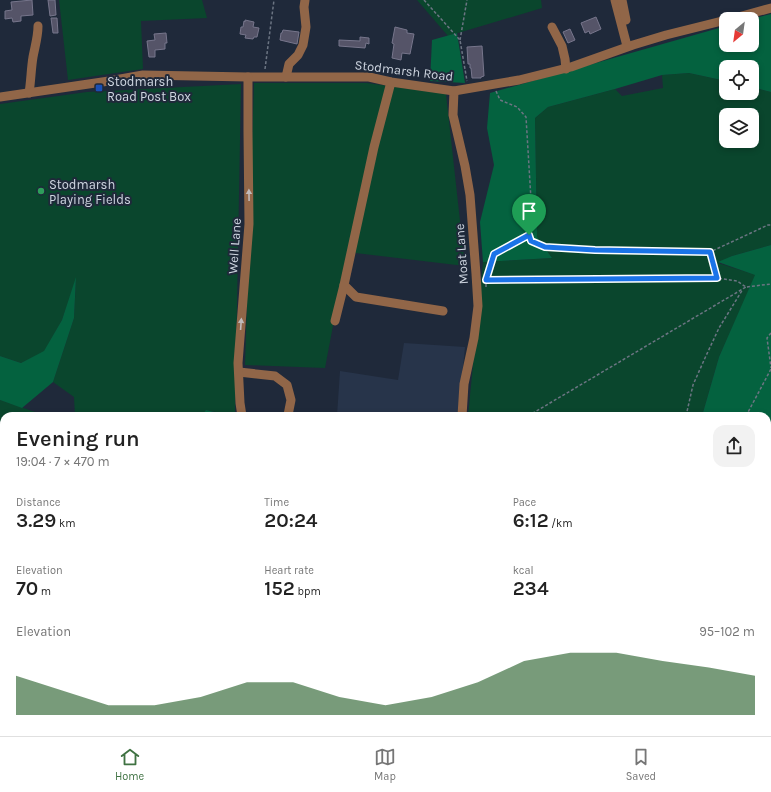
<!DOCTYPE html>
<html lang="en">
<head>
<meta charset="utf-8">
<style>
  body { margin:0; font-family:Karla,sans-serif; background:#f2f2f2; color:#222; height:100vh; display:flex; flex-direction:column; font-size:15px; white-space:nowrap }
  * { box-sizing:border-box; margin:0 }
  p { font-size:13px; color:#767676 }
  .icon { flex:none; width:22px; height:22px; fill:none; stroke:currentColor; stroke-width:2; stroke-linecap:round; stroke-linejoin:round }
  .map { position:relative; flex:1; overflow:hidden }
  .side { position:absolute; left:0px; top:412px; width:771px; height:324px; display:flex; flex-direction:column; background:#fff; border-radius:12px 12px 0 0; box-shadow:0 2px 6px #0003 }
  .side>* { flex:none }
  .needle { width:26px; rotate:209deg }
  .tools { position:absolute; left:719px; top:12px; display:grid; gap:8px }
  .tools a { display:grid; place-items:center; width:40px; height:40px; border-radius:8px; background:#fff; box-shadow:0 2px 6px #0003; font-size:20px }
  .pin { position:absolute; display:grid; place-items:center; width:34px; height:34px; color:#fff; margin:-41px -17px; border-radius:50% 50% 50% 0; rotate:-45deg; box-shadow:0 0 4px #0007 }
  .pin .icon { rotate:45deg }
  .round { display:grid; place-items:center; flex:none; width:42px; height:42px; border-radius:12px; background:#f2f2f2 }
  .headline { display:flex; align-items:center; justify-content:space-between; height:68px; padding:0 16px }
  h1 { font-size:22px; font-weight:600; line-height:30px }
  .stats { display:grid; grid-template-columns:repeat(3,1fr); gap:6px; height:68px; padding:4px 16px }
  .stats div { display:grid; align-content:center }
  .stats b { font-size:20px; font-weight:600 }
  .stats small { font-size:11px; font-weight:400 }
  .stats p { font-size:11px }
  .chart { height:112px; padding:8px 16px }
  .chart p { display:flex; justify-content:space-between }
  .chart svg { width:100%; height:72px; margin-top:4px; fill:#3f7242; opacity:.7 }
  .dock { display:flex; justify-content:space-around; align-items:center; height:56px; border-top:1px solid #e0e0e0; background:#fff; font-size:11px; color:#767676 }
  .dock a { display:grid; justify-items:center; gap:2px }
  .dock .selected { color:#3f7242 }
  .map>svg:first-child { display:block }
  .built { fill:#27344a }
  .green { fill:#0a462d; fill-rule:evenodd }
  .forest { fill:#04623f }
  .building { fill:#555468; stroke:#77768c }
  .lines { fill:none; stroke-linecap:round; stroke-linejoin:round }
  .path { stroke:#6c7583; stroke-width:1.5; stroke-dasharray:3 2; stroke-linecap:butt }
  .minor { stroke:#916648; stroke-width:9 }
  .oneway { fill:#c0babb }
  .route-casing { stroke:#fff; stroke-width:8 }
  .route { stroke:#1a73e8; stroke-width:5 }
  .transit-dot { fill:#1a4fb4; stroke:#1f293a; stroke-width:1.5 }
  .leisure-dot { fill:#2e9e5b; stroke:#1f293a; stroke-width:1.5 }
  .labels { text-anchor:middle; stroke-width:4; stroke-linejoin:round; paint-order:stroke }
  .street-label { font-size:13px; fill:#cfd6e1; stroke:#1f293a }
  .poi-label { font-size:13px; fill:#cfd6e1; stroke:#1f293a; text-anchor:start }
</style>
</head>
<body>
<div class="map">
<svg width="771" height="736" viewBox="0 0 771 736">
  <rect width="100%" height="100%" fill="#1f293a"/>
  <path class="built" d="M 404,343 L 465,347 L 458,416 L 337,416 L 340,371 L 398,380 Z"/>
  <g class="green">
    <path d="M 59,0 L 202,0 L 207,18 L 141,21 L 143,69 L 68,80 Z"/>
    <path d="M 417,0 L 541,0 L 542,8 L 448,36 Z"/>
    <path d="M 689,73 L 726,81 L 726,93 L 752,93 L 752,87 L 771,92 L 771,245 L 732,256 L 718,263 L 756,275 L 719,357 L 702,416 L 468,416 L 483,262 L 552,258 L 537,237 L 535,118 L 548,107 L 615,89 L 622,96 L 663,88 L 662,75 ZM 726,115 L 752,115 L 752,141 L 726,141 Z"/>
    <path d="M 254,83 L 367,83 L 446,94 L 465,266 L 347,252 L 325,368 L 245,365 Z"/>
    <path d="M 241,84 L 235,416 L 206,410 L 201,416 L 75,416 L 74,397 L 53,382 L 74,318 L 76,279 L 62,320 L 44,352 L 21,363 L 0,356 L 0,104 L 87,92 Z"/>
    <path d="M 0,400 L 38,413 L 38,416 L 4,416 L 4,543 L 0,541 Z"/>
    <path d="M 4,694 L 4,732 L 228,732 L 227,736 L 0,736 L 0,701 Z"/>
    <path d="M 239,732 L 343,732 L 341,736 L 238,736 Z"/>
  </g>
  <g class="forest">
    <path d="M 771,14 L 771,92 L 752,87 L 752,67 L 726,67 L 726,81 L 689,73 L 662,75 L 615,89 L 548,107 L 535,118 L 537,237 L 552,258 L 483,262 L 480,222 L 494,165 L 487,128 L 490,93 L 726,26 L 726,45 L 752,45 L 752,19 Z"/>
    <path d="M 457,33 L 465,83 L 430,81 L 432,40 Z"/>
    <path d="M 771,245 L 771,736 L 733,736 L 732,732 L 767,732 L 767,416 L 702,416 L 719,357 L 755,275 L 718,262 L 732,256 Z"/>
    <path d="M 76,277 L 74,318 L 53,382 L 22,408 L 0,400 L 0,356 L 21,363 L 44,351 L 62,320 Z"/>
    <path d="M 206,410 L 231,416 L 201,416 Z"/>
    <path d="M 0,541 L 4,543 L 4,694 L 0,701 Z"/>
  </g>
  <g class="building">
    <path d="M 32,0 L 33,15 L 21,16 L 21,21 L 13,22 L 12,18 L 5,19 L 5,11 L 12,10 L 11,2 Z"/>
    <path d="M 48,0 L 55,0 L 56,15 L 50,16 Z"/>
    <path d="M 596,17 L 601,29 L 590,34 L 589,31 L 585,33 L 581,23 Z"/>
    <path d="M 51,18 L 57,18 L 58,33 L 53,33 Z"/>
    <path d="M 245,20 L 254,22 L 253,27 L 259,28 L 257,37 L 254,37 L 253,39 L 245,38 L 246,35 L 240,34 L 241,27 L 243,27 L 244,21 L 245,22 Z"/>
    <path d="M 395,27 L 407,30 L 407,33 L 414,34 L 410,54 L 402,53 L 401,60 L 392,58 L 394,44 L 392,43 Z"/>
    <path d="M 570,29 L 575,40 L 568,43 L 563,32 Z"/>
    <path d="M 283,30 L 299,32 L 297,44 L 280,40 L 281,33 L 282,33 Z"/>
    <path d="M 166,33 L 167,43 L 165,43 L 165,49 L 155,50 L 155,57 L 149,57 L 147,41 L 155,40 L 154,34 Z"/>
    <path d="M 360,37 L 369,38 L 369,44 L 366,43 L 365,48 L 339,46 L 339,40 L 360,41 Z"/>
    <path d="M 482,46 L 484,76 L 481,77 L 481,78 L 472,78 L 471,68 L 470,68 L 470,64 L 468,64 L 467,47 Z"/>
  </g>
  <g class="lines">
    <g class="path">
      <path d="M 424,0 L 460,40 L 467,81"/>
      <path d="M 460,40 L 467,0"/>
      <path d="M 265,69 L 274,0"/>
      <path d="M 496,91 L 500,100 L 517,107 L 526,117 L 532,216 L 529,235 L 531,241 L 545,247 L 595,250 L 710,252 L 768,225 L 771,225"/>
      <path d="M 711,252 L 717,278"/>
      <path d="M 486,279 L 494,254 L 529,235"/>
      <path d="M 486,287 L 486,280 L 717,278 L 737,281 L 746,287 L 771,284"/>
      <path d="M 771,333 L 767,338 L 771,368"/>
      <path d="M 528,416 L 746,287"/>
      <path d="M 686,416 L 693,385 L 705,358 L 719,328 L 743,289"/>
      <path d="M 746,416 L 771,369"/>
      <path d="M 0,695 L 4,708"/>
      <path d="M 0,710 L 3,703"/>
      <path d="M 10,732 L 11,736"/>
      <path d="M 365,736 L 367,732"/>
      <path d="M 712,736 L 714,732"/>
    </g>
    <g class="minor">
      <path d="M 615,0 L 627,46"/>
      <path d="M 622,0 L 626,20"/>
      <path d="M 731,19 L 771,8"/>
      <path d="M 552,27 L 562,46 L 565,59 L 566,69"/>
      <path d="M 286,77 L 289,64 L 298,55 L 303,45 L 306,27 L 304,7 L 305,0"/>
      <path d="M 391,82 L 374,147 L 344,285 L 356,297 L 443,311"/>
      <path d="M 454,91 L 453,115 L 465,166 L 470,195 L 476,274 L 478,306 L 474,338 L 464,384 L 462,416"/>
      <path d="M 29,93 C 31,81 31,69 33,57 C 35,46 38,37 38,26"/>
      <path d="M 0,97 L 109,81 L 143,75 L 248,77 L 369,77 L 391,82 L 454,91 L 519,80 L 571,67 L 633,45 L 666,35 L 726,20"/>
      <path d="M 335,321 L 344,285"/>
      <path d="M 239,372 L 275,376 L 287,385 L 291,400 L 288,415"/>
      <path d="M 242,416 L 240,403 L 238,363 L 249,224 L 248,132 L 248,77"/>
      <path d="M 234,736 L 235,732"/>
      <path d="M 351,736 L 353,732"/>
    </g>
  </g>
  <defs><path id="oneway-solid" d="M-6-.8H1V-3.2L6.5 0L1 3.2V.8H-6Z"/></defs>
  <g class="oneway">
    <use href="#oneway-solid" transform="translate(249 195) rotate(-91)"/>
    <use href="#oneway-solid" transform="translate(241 324) rotate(-86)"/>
  </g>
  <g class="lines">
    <g class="route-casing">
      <path id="route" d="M 529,235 L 531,241 L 545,247 L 595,250 L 710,252 L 717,278 L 486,280 L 494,254 Z"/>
    </g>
    <use href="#route" class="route"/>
  </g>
  <rect class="transit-dot" x="95" y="84" width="8" height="8" rx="2"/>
  <circle class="leisure-dot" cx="41" cy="191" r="4"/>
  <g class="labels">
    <g class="street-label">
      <text transform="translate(404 70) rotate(7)" y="5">Stodmarsh Road</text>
      <text transform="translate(234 246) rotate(-86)" y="5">Well Lane</text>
      <text transform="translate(461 254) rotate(-94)" y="5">Moat Lane</text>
    </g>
    <g class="poi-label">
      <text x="107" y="86">Stodmarsh<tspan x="107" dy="15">Road Post Box</tspan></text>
      <text x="49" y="189">Stodmarsh<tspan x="49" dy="15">Playing Fields</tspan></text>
    </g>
  </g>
</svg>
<div class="tools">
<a><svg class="needle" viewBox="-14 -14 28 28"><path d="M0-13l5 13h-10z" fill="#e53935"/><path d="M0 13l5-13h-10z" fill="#767676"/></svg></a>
<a><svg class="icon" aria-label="locate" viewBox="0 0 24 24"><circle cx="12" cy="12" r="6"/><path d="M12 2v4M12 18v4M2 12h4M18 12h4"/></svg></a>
<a><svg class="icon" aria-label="layers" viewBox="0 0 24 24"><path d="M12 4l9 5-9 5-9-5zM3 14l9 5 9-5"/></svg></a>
</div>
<div class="pin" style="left:529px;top:235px;background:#1e9e55"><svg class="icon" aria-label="arrive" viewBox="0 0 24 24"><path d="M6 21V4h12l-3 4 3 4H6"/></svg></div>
<section class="side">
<div class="headline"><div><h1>Evening run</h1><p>19:04 · 7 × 470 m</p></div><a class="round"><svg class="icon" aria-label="share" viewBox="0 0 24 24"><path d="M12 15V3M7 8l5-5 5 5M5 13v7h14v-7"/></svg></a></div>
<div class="stats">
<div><p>Distance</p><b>3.29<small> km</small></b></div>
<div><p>Time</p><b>20:24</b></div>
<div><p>Pace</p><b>6:12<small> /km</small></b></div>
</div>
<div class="stats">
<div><p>Elevation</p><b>70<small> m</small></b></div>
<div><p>Heart rate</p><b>152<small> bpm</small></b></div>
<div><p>kcal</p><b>234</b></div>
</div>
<div class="chart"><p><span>Elevation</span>95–102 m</p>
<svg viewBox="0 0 160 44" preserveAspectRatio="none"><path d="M0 44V20L10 29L20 38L30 38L40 33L50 24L60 24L70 33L80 38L90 33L100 24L110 11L120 6L130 6L140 11L150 15L160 20V44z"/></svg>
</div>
</section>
</div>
<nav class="dock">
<a class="selected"><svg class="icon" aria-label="home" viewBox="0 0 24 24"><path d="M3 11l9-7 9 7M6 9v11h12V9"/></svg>Home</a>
<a><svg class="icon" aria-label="map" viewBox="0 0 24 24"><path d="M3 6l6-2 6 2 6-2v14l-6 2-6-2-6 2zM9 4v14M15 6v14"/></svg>Map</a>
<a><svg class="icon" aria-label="saved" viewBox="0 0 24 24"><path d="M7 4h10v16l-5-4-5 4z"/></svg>Saved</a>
</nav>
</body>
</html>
